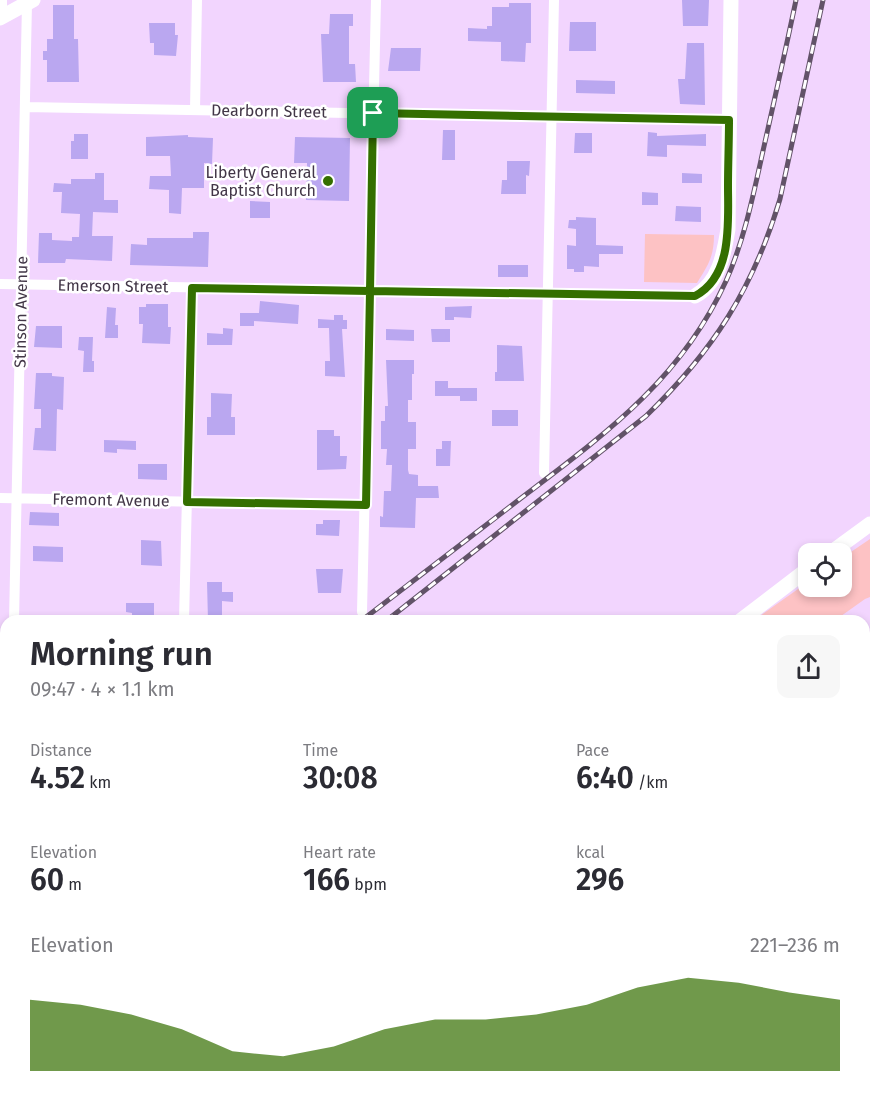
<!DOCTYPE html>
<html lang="en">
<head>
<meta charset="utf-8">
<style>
  body { margin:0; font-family:"Fira Sans",sans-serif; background:#f7f7f7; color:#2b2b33; height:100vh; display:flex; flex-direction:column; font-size:22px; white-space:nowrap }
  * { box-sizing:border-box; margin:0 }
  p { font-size:20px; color:#7c7c81 }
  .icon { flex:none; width:33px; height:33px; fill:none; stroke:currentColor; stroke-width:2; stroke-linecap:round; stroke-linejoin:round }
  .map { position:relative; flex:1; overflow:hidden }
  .drawer { position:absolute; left:0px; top:615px; width:870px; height:486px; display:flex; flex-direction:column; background:#fff; border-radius:18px 18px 0 0; box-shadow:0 3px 9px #0003 }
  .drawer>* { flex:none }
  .fabs { position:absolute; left:798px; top:543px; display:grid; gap:12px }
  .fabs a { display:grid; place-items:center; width:54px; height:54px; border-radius:12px; background:#fff; box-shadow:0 3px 9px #0003; font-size:30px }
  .pin { position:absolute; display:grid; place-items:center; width:51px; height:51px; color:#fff; margin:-26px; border-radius:12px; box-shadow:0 3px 9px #0006 }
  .round { display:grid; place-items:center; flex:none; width:63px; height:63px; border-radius:12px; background:#f7f7f7 }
  .head { display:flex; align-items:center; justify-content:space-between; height:102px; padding:0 30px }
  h1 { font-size:33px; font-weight:600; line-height:45px }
  .stats { display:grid; grid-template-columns:repeat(3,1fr); gap:9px; height:102px; padding:6px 30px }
  .stats div { display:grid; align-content:center }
  .stats b { font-size:30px; font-weight:600 }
  .stats small { font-size:16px; font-weight:400 }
  .stats p { font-size:16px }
  .chart { height:168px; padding:12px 30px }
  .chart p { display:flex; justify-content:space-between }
  .chart svg { width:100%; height:108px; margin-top:6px; fill:#346f00; opacity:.7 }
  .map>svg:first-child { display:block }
</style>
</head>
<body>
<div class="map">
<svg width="870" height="1101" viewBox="0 0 870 1101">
  <rect width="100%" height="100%" fill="#f2d5fe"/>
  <path fill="#fdc2c4" d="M645,234L714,235C714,257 708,265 697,283L644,282Z
    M870,539V597L865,599L834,621H753L808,582V586H842V558Z"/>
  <path fill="#baa7f0" d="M682,0H709L708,26H683Z
    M509,3H531V43H526L525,62L501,61V42L468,41V28L487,29V26H492V7H509Z
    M53,5H74V39H78L79,82H47V60H43V51H47V39H53Z
    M330,14H353V26H349V64H355L356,82H323L321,34H329Z
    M570,22H596V51H569Z
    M149,23H175V35H178L176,56L154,55V43H150Z
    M687,43H704L705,105L680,104L678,79H685Z
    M391,48H421L420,71H388Z
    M576,80L615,81V94L576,93Z
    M443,130H455V160H442Z
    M648,132L657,133V136L706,134V146L667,145V157L647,156Z
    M575,133H592V153H574Z
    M74,134H88V159H71V141H74Z
    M188,135V137L213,138L212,164L204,163V188H182L181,214L169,213V190L149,189L150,176H171L170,156H146V137Z
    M295,137L350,138L349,201L306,200L307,163H294Z
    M507,161H530L529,176L526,175V194H501L502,180H507Z
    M95,173H104V200H118V213L93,212L92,236H113L112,261L66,259L65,263H38L39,233H52V240L72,241V237H79L80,214L61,213L62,192H53L54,183L71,184V179H95Z
    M682,173L702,174V183H682Z
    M642,192L658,193V205H642Z
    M250,201L270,202V218H250Z
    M676,206L701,207V222L675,221Z
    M576,217L596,218V245L623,246V254H599V267L584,266V272H574V269H567V245L576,246V229L568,228L569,220H576Z
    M193,232H209L208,267L130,265L131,244L147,245V238H193Z
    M498,265H528V277H498Z
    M260,301L299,305L298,324L254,321V326H240V313H259Z
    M146,304H168V327H171L170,344L142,343L143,324H139V307H146Z
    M472,306L471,318L454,317V320H445V307Z
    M107,307L116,308L115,325H118V338H105Z
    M334,315H343V320H347V329H342L345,377L325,376V361H330L329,328H318V319L334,320Z
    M36,326H62V348L34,347Z
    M223,328L233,329L232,345H207V333L223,334Z
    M386,329L414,330V341L386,340Z
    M431,329H450V342H432Z
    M79,337H93L92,361H94V372H83L84,351L78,350Z
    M497,345L522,346L524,381H495V372H497Z
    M386,360H414V374H412V400H408V422H416V449H408V470L409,474L418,475V486H438L439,498H416L415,528L380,527V516L383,517L384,491H391L392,465H386L387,449H381V421H385V406H388Z
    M36,373H52V376L64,377L63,410L57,409L56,451L33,450L35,428H41V409H34Z
    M435,381H448V388H477V401H460V396H435Z
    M211,393L232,394L231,417H235V435H207V417H211Z
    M492,410H518V426H492Z
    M317,430H334V436H340V456H347L346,469L317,470Z
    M104,440L136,441V450L117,449V453L104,452Z
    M442,441H451L450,466H436V449H442Z
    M138,464H167V480L138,479Z
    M30,512L59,513V526L29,525Z
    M323,520H340L339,536L316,535V524H323Z
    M141,540L161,541L162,566L141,565Z
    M33,546L63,547V562L33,561Z
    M316,569H343L341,593H318Z
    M207,582H222V592H233V602L222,601V621H208Z
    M126,603H154V621H132V613L126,612Z"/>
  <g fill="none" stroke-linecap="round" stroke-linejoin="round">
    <path stroke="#fff" stroke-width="10" d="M2,17V0
      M25,107L729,120
      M195,110L197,0
      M0,284L695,296
      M544,473L554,0
      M0,498L366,505
      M362,612L376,0
      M14,621L27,3
      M184,621L192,288
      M0,781L6,778"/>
    <path stroke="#fff" stroke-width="15" d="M0,18L33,0
      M695,296C719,283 724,254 728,229L731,0
      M829,554L870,524
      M740,621L808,569
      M124,1101L131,1095"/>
    <defs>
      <path id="rail" d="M361,621C413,581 464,542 516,502C601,437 680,382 726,281C743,243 752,201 761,160C773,106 785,53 796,0
        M386,621L646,416C713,351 753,289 780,199L823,0
        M0,907L6,903
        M0,925L6,919"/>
    </defs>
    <use href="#rail" stroke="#625368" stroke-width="5"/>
    <use href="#rail" stroke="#fff" stroke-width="3" stroke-dasharray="9" stroke-linecap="butt"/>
  </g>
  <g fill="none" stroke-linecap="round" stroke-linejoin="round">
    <defs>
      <path id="route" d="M373,113L370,291L192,288L187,502L366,505L370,291L695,296C733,276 728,222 728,186C728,164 729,142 729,120L373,113"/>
    </defs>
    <use href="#route" stroke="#fff" stroke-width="12"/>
    <use href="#route" stroke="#346f00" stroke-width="8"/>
  </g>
  <circle fill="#346f00" stroke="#fff" stroke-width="2" cx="328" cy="181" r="6"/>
  <g text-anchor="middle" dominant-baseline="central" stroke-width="5" stroke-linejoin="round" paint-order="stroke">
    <g font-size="16" fill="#423647" stroke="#fff">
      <text transform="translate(269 111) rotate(1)">Dearborn Street</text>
      <text transform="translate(113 286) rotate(1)">Emerson Street</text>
      <text transform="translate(21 312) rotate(-89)">Stinson Avenue</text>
      <text transform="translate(111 500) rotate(1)">Fremont Avenue</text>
    </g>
    <g font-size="16" fill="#423647" stroke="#fff" text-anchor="end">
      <text x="316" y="172">Liberty General<tspan x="316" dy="18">Baptist Church</tspan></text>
    </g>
  </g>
</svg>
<div class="fabs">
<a><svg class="icon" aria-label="locate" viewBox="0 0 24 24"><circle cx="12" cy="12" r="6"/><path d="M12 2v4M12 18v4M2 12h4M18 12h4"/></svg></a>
</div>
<div class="pin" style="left:373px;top:113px;background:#1e9e55"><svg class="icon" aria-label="arrive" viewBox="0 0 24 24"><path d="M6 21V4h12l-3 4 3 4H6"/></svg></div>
<section class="drawer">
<div class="head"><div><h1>Morning run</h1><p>09:47 · 4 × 1.1 km</p></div><a class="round"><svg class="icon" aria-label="share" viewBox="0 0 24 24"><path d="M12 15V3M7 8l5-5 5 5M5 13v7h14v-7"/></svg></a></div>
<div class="stats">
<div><p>Distance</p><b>4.52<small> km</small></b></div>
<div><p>Time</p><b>30:08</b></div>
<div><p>Pace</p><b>6:40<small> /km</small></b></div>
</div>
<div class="stats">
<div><p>Elevation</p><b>60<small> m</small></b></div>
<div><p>Heart rate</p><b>166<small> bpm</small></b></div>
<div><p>kcal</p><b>296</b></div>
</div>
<div class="chart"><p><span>Elevation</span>221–236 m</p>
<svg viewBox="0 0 160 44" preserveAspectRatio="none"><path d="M0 44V15L10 17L20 21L30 27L40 36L50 38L60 34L70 27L80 23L90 23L100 21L110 17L120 10L130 6L140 8L150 12L160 15V44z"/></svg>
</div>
</section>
</div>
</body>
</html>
